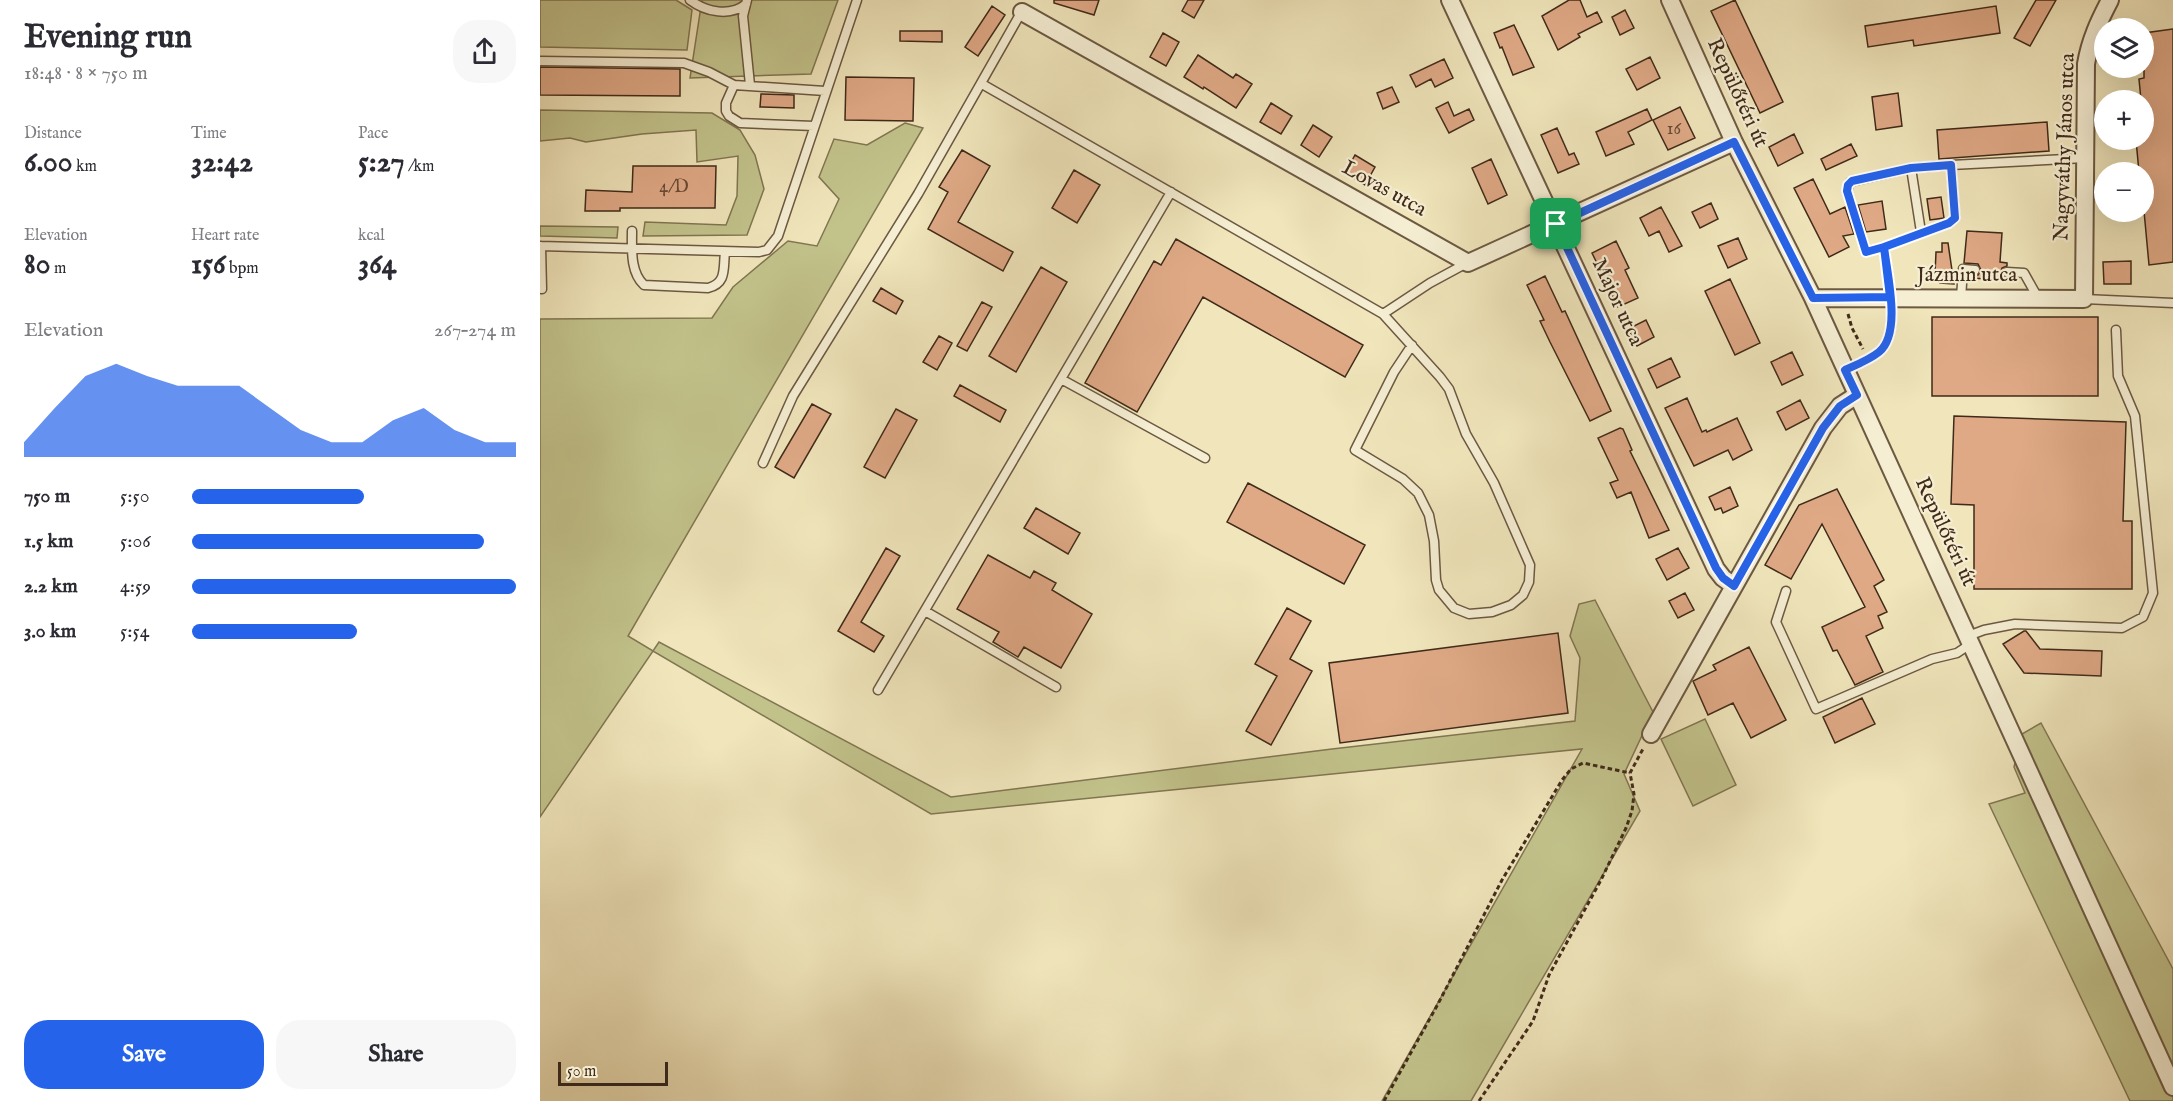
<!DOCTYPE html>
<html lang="en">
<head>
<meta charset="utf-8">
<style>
  body { margin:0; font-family:"IM FELL English",serif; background:#f7f7f7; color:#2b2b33; height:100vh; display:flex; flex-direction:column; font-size:22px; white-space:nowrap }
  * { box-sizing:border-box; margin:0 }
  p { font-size:20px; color:#7c7c81 }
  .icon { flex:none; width:33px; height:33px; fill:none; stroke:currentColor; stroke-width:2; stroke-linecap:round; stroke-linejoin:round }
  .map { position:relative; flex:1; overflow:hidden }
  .panel { display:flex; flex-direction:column; background:#fff; width:540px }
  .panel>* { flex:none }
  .tools { position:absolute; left:1554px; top:18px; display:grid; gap:12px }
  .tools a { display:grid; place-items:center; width:60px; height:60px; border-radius:50%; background:#fff; box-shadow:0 6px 24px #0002; font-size:30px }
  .scale { position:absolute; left:18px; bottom:15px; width:110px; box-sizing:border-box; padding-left:6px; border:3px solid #402a19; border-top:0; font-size:16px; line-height:21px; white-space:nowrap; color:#402a19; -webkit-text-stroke:4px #f5eed3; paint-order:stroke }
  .pin { position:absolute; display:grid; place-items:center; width:51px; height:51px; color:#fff; margin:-26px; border-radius:12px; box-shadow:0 3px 9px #0006 }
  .round { display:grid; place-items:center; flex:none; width:63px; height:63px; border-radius:24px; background:#f7f7f7 }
  .head { display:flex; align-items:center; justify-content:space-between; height:102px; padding:0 24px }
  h1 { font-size:33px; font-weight:700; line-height:45px }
  .figures { display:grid; grid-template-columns:repeat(3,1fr); gap:9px; height:102px; padding:6px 24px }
  .figures div { display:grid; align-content:center }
  .figures b { font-size:30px; font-weight:700 }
  .figures small { font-size:16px; font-weight:400 }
  .figures p { font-size:16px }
  .chart { height:168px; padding:12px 24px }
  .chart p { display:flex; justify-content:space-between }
  .chart svg { width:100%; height:108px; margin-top:6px; fill:#2563eb; opacity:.7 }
  .action { display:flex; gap:12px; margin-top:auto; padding:12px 24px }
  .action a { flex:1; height:69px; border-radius:24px; background:#2563eb; color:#fff; font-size:24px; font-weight:700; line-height:69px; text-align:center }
  .action a+a { background:#f7f7f7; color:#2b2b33 }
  ul { padding:0 24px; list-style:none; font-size:20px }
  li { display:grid; grid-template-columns:96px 72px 1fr; align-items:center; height:45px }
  li i { height:15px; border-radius:8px; background:#2563eb }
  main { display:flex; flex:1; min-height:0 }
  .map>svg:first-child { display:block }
</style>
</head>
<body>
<main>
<section class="panel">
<div class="head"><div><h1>Evening run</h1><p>18:48 · 8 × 750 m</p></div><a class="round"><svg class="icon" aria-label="share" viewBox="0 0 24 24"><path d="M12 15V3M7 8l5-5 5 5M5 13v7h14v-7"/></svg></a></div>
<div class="figures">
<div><p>Distance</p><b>6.00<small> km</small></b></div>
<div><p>Time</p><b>32:42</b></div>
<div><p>Pace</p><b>5:27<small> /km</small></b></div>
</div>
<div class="figures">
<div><p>Elevation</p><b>80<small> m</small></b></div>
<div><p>Heart rate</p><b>156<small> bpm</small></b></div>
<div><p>kcal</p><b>364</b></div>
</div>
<div class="chart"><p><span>Elevation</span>267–274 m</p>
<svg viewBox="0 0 160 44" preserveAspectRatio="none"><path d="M0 44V38L10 24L20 11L30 6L40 11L50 15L60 15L70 15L80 24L90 33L100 38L110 38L120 29L130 24L140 33L150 38L160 38V44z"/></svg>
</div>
<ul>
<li><b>750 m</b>5:50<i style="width:53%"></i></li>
<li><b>1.5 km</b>5:06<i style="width:90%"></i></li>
<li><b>2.2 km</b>4:59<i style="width:100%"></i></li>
<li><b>3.0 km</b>5:54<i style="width:51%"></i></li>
</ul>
<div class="action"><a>Save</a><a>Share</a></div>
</section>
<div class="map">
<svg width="1633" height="1101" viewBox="0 0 1633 1101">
  <rect width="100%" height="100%" fill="#f0e5bb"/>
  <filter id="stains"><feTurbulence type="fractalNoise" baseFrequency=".00333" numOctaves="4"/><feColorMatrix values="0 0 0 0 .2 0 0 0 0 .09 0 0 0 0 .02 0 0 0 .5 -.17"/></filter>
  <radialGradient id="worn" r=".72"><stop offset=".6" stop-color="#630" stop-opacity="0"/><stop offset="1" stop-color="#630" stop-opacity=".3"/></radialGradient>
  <path fill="#c2c28b" stroke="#817652" stroke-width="1.5" d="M0,0H136L152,10L147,50L0,47Z
    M162,0H298L271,74L150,78Z
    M0,110L172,113L200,130L215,155L224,189L207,235L103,236L105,222L186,225L197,196L198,156L157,162L156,130L102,134L46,142L30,138L0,141Z
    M365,123L383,128L88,636L113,651L119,642L411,797L792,749L1035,721L1040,658L1030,636L1039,604L1055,600L1113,712L1084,774L1100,811L931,1101H842L1042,749L391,814L113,651L0,817V319L172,318L193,287L248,241L277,246L299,199L279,177L294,139L327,145Z
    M0,226L78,227L77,238L0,236Z
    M1165,719L1196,785L1153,806L1121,739Z
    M1501,723L1633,969V1101H1590L1449,804L1485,793L1474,767L1482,734Z"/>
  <path fill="#dfa986" stroke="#402a19" stroke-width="1.5" d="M514,0H559L554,15L514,3Z
    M648,0H664L654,18L642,11Z
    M1029,0H1040L1047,17L1057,12L1062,22L1038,34L1040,37L1018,50L1002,16Z
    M1195,0L1243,102L1220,113L1171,11Z
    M1496,0H1516L1490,46L1474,38Z
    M452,6L465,15L438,56L425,47Z
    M1456,6L1460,33L1374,46L1373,40L1328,47L1325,26Z
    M1085,10L1094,28L1080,35L1072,17Z
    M974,25L994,67L973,75L962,47L960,48L954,33Z
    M1633,29V262L1609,265L1604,211V172H1599L1596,140H1604V100H1601L1599,79L1604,78V33Z
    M360,31H402V42L360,41Z
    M623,33L639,42L626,66L610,57Z
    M658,55L693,78L696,74L712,84L696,108L664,87L663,89L644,77Z
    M1110,57L1120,78L1097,90L1086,69Z
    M904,59L913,78L895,87L891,79L876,87L870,75Z
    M0,67L140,69V96L0,95Z
    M306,77L374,78L373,121L305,120Z
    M852,87L859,102L843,109L837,93Z
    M1358,93L1362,126L1336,130L1332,97Z
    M221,94L254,95V108L220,107Z
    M908,102L914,116L929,109L934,120L909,133L896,108Z
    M731,103L752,116L741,134L720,122Z
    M1140,107L1155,138L1128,150L1113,120Z
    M1107,109L1112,120L1088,132L1094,144L1066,156L1056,132Z
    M1507,122L1509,151L1399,159L1397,130Z
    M773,125L792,137L779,157L761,145Z
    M1017,128L1029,155L1034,153L1039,164L1018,173L1001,135Z
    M1254,134L1263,153L1238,166L1229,147Z
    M1311,144L1317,156L1286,170L1281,159Z
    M422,150L450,166L418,222L473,252L463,271L388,229L408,192L399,187Z
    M815,155L835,167L825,185L805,173Z
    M951,159L967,195L948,204L932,168Z
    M93,166H176L175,208H80V211H45L46,190L92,192Z
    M534,170L560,185L537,223L512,208Z
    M1273,179L1290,214L1305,207L1314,234L1303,236L1309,247L1289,257L1254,188Z
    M1401,197L1404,218L1390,220L1387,199Z
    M1342,201L1346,229L1326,232L1318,205Z
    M1171,203L1178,219L1160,228L1152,212Z
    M1121,207L1142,246L1129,252L1119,231L1109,236L1100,218Z
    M1427,231L1462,233L1460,262L1467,263V266L1462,268L1461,272L1466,280L1429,278V276L1438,275L1441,270L1438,264L1424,263Z
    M1198,238L1207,259L1188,268L1178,246Z
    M636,239L823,345L805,377L663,297L597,412L545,383L614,261L621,265Z
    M1076,241L1089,268L1085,270L1098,298L1078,307L1052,253Z
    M1402,243H1408L1414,284L1400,283L1401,274H1395L1396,252H1402Z
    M1591,261V284H1564L1563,262Z
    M501,267L527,282L476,372L449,356Z
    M1005,276L1022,312L1025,311L1071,411L1050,421L1010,342L1000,321L1004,320L987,285Z
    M1190,279L1220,343L1195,355L1165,291Z
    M341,288L363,301L356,314L333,301Z
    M442,302L452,307L427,351L417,346Z
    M1392,317H1558V396H1392Z
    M1106,320L1114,337L1097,346L1088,329Z
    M399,336L412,343L397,370L383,362Z
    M1252,352L1263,375L1242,385L1231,362Z
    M1131,358L1140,377L1117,388L1108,369Z
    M420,385L466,410L460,422L414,396Z
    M1147,398L1162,432L1166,430L1167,432L1197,418L1212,450L1193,460L1188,450L1154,466L1125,408Z
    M1260,400L1269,418L1246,430L1237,412Z
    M272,404L291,414L254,478L235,467Z
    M356,409L377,420L345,478L324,467Z
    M1414,416L1586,422L1583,521H1592V589H1434V505L1411,504Z
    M1080,428L1083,429L1092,450L1090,451L1129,530L1109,538L1091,492L1077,498L1070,483L1078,480L1058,438Z
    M708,483L825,545L804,584L687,522Z
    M1190,487L1198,506L1183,513L1181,508L1175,510L1169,497Z
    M1297,489L1344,580L1334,586L1347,612L1338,616L1343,628L1326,636L1343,672L1315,685L1297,650L1293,651L1282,627L1325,607L1282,524L1251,579L1225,565L1259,505Z
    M496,508L540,533L528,554L484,528Z
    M346,548L360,556L321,622L344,636L334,652L298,631Z
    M1138,548L1149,568L1127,580L1116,559Z
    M448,555L490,578L494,571L516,583L512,590L552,614L521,668L484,647L478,657L453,642L459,632L417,609Z
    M1145,593L1154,610L1138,618L1129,601Z
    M747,608L771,621L750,659L772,671L731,745L706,731L737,676L715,664Z
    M1484,631H1486L1500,649L1562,651L1561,676L1484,673L1463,644Z
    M1018,633L1028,713L800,743L789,663Z
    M1209,647L1246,720L1211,738L1193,703L1168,715L1153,681L1176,670L1173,665Z
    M1322,698L1335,724L1295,743L1283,717Z"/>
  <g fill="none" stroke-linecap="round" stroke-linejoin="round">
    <defs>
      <path id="service" d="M150,0C166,12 190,17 206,4
        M207,0L203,16L210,85
        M0,61L144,63L169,72L194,85L285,91
        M442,84L843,314L890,283L927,263
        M194,85L186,103V111L189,116L200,123L274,126
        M1411,165L1545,158
        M1371,168L1381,232
        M92,231C92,249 90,272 104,285L168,288C187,283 183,269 185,252
        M0,246L219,252L227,250L238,236L317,0
        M1,246L2,289
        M1467,272L1484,273L1498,298
        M1421,298L1423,269L1435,270
        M1544,299L1633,303
        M843,314L900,377L909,389L926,434L954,483L990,565L989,582L983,595L971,605L952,612L929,614L914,608L899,590L896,580L894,541L889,515L878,493L863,479L815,450L854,372L872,345
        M1305,371C1316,365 1329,360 1339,352C1362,333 1347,274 1344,247L1409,223L1415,218L1411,165L1371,168L1310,182L1307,191L1326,252L1344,247
        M521,379L665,458
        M223,463L253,396L378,194L478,18
        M1246,591L1236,622L1276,709L1392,659L1417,653L1432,643
        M385,611L516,687
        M1428,636L1444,630L1475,624L1582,628L1603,617L1613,593L1595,416L1578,376L1576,330
        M338,690L631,192"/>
      <path id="minor" d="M910,0L1176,569L1183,578L1194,586
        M1130,0L1194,142L1273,298L1633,1087
        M482,12L928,263L1194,142
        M1273,298L1544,299L1546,64C1550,40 1559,21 1570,0
        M1111,734L1283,428L1300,406L1317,395"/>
    </defs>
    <use href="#service" stroke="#6c5942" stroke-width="11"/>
    <use href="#minor" stroke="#6c5942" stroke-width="20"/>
    <path stroke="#402a19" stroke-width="3" stroke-dasharray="4.5 3" stroke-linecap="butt" d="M1308,314L1312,328L1323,349
      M844,1101L898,1004L962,880L1022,780L1031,769L1043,763L1090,773
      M939,1101L993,1021L1009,975L1061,880L1086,828L1092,811L1094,794L1090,773L1104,747"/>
    <use href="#service" stroke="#f5eed3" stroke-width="8"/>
    <use href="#minor" stroke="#f5eed3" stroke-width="16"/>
  </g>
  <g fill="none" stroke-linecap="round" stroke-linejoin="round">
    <defs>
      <path id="route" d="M1016,224L1176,568L1183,578L1194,586L1283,428L1300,406L1317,395L1305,370C1316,365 1329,360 1339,352C1362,333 1347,274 1344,247L1409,223L1415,218L1411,165L1371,168L1312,181L1308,185L1307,191L1326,252L1344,247L1350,297L1273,298L1194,142L1016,224"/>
    </defs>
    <use href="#route" stroke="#fff" stroke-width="12"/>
    <use href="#route" stroke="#2563eb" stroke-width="8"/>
  </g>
  <g text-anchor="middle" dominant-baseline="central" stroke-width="4.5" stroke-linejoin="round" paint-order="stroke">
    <g font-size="18" fill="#684a34">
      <text x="1134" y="129">16</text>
      <text x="134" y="187">4/D</text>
    </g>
    <g font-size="21" fill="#402a19" stroke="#f5eed3">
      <text transform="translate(1197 93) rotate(65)">Repülőtéri út</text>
      <text transform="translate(1525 147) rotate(-88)">Nagyváthy János utca</text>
      <text transform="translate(844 189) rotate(29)">Lovas utca</text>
      <text x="1427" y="275">Jázmin utca</text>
      <text transform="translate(1077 302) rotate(65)">Major utca</text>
      <text transform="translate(1405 532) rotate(65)">Repülőtéri út</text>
    </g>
  </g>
  <rect width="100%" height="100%" filter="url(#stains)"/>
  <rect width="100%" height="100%" fill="url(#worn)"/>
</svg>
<div class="tools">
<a><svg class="icon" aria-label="layers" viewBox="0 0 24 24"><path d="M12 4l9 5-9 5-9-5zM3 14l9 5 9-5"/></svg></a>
<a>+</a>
<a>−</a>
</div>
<div class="scale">50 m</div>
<div class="pin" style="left:1016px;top:224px;background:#1e9e55"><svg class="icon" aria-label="arrive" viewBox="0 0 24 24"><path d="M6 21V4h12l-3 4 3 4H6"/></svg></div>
</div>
</main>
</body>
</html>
